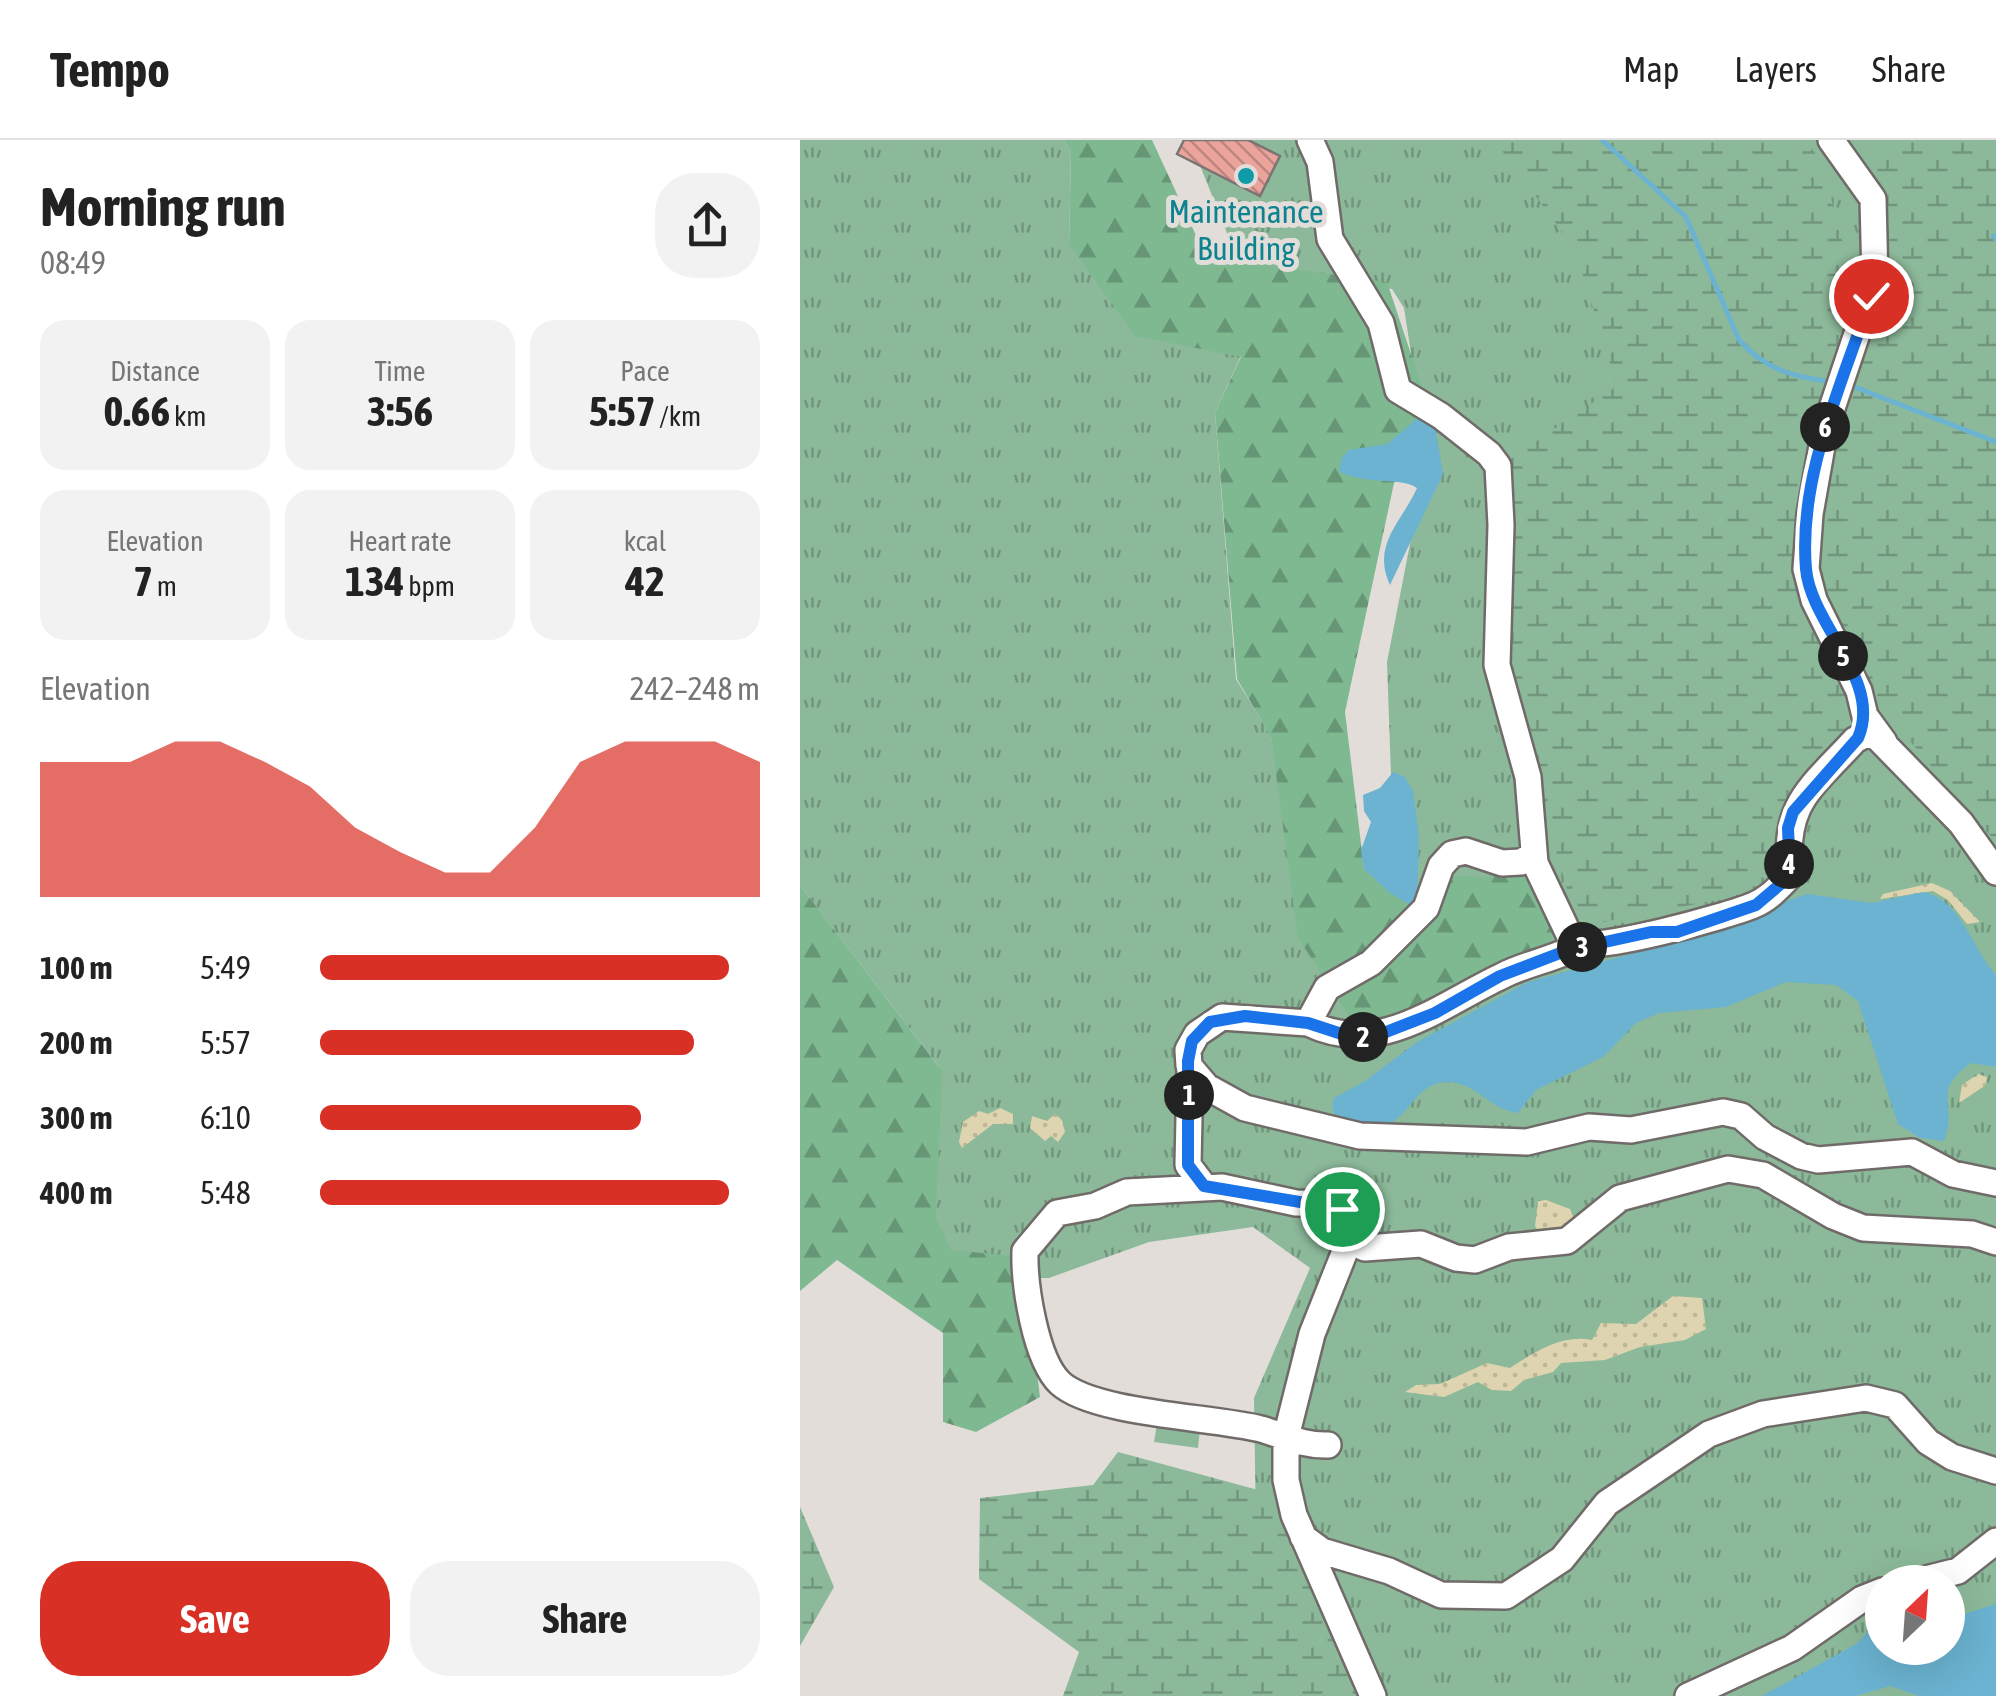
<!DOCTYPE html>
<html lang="en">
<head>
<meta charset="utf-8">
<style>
  body { margin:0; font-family:"Asap Condensed",sans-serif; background:#f2f2f2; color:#222; height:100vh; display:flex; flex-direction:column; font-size:38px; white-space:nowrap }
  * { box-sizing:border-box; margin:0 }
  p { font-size:32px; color:#767676 }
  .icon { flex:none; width:55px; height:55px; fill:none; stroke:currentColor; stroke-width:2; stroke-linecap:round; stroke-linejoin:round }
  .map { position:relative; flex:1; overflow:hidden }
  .side { display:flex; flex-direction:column; background:#fff; width:800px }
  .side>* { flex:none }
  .needle { width:65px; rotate:25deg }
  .controls { position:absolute; left:1065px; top:1425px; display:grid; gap:20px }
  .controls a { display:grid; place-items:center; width:100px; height:100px; border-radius:50%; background:#fff; box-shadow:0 10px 40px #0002; font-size:50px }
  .pin { position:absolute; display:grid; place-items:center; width:85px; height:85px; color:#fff; margin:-42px; border:5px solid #fff; border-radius:50%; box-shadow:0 2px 10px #0007 }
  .km { position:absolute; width:50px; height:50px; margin:-25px; border-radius:50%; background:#222; color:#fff; font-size:28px; line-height:50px; text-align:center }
  .round { display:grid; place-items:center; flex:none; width:105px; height:105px; border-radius:40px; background:#f2f2f2 }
  .headline { display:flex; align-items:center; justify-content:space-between; height:170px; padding:0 40px }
  h1 { font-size:55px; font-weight:700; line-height:75px }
  .stats { display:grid; grid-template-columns:repeat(3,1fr); gap:15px; height:170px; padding:10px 40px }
  .stats div { display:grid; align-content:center; border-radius:25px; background:#f2f2f2; text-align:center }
  .stats b { font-size:42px; font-weight:700 }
  .stats small { font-size:28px; font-weight:400 }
  .stats p { font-size:28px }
  .chart { height:280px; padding:20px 40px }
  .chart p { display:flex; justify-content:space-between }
  .chart svg { width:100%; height:180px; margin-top:10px; fill:#d93025; opacity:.7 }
  .button { display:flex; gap:20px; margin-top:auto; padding:20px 40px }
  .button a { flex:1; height:115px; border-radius:40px; background:#d93025; color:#fff; font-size:40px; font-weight:700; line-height:115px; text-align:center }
  .button a+a { background:#f2f2f2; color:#222 }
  ul { padding:0 40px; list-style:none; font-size:32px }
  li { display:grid; grid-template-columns:160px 120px 1fr; align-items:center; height:75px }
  li i { height:25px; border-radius:12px; background:#d93025 }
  header { display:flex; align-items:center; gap:60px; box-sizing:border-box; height:140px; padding:0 50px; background:#fff; border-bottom:2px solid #e0e0e0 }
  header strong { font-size:48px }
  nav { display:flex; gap:55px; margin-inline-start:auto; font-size:35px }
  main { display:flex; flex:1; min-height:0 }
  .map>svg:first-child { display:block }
</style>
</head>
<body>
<header>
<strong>Tempo</strong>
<nav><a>Map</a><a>Layers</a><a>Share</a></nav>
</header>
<main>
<section class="side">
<div class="headline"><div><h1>Morning run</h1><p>08:49</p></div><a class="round"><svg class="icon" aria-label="share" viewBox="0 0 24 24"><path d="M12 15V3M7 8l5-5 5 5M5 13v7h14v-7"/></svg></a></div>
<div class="stats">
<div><p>Distance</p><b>0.66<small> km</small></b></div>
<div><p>Time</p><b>3:56</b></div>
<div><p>Pace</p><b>5:57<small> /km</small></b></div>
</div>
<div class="stats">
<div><p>Elevation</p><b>7<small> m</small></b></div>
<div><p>Heart rate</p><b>134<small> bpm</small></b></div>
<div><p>kcal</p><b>42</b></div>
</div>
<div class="chart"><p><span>Elevation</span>242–248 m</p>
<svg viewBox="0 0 160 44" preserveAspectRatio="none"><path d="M0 44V11L10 11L20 11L30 6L40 6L50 11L60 17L70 27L80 33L90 38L100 38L110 27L120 11L130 6L140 6L150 6L160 11V44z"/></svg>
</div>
<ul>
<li><b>100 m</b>5:49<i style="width:93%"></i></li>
<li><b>200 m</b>5:57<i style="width:85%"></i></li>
<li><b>300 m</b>6:10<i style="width:73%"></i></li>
<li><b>400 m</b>5:48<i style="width:93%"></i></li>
</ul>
<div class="button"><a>Save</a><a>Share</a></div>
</section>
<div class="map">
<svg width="1196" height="1556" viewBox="0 0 1196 1556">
  <defs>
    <pattern id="grass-tufts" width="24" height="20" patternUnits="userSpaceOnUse" patternTransform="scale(2.5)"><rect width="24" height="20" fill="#8cb99a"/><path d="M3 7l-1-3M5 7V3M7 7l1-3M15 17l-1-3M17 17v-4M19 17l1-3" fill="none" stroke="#72967d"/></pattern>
    <pattern id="forest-firs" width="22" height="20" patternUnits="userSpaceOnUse" patternTransform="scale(2.5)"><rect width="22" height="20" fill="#7eb992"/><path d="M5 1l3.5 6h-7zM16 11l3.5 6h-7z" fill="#679677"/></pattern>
    <pattern id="wetland-marsh" width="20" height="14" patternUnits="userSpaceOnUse" patternTransform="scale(2.5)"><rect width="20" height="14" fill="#8cb99a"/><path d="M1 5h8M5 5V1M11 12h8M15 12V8" fill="none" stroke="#72967d"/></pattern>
    <pattern id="sand-dots" width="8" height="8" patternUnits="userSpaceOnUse" patternTransform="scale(2.5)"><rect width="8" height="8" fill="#ded5b0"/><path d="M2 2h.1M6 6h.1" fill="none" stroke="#beb797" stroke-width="1.8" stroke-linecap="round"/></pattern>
    <pattern id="building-back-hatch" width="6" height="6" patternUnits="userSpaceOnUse" patternTransform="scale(2.5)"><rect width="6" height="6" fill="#eaa49c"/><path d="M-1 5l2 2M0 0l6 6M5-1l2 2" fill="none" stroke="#bd857f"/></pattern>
  </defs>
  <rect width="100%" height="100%" fill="#e3ddda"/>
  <path fill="url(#grass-tufts)" fill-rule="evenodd" d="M0,0H264L271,11L269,104L441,216L415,272L436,539L471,596L495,766L594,721L587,522L627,317L604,168L592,149L442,131L390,0H1196V1556H535L456,1391L454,1258L510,1128L453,1087L349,1102L249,1138H134L139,927L0,745ZM1082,1442H1148V1508H1082Z
    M357,1284L400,1289L398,1308L354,1302Z"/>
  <path fill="url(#forest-firs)" d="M264,0H352L406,117L587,142L635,286L594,343L545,572L564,728L617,769L653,736L733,738L757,786L743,816L557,888L498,798L471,597L437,539L415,272L441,217L335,196L269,104L271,11Z
    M0,745L142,931L136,1078L151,1110L223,1117L240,1257L176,1292L143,1282V1193L37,1120L0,1151Z"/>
  <path fill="url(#wetland-marsh)" d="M694,0H1004L1021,20L1059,165L1082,164L1072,0H1196V702L1081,567L994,662L963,751L778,787L703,527L706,322L817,246L775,109Z
    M318,1312L484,1357L574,1556H263L279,1512L179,1439L180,1358L293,1345Z
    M0,1367L34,1447L0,1506Z"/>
  <path fill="url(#sand-dots)" d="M1132,743L1150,751L1180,782L1167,784L1148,760L1133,751L1080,759L1083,754Z
    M1178,934L1187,937L1186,945L1159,963L1162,945Z
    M200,968L213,974V984H193L162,1008L159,1002L163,982L179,971L188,974Z
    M255,974L262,980L265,992L258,1002L251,996L245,1001L230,988L232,976L247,981Z
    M746,1060L770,1069L774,1079L759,1091L739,1092L735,1086L738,1061Z
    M873,1156L902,1158L906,1189L885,1200L840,1207L805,1220L761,1223L753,1232L724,1240L711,1251L692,1250L678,1242L644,1257L605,1252L616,1245L640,1244L687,1223L710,1228C736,1211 762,1194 792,1200L801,1183L836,1184Z"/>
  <path fill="#6bb3d1" d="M619,277L635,286L643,334L590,445C571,404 602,382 617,348C604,337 561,345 539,331L542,317L549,310L587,304Z
    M593,632L605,637L613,651L619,696L617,769L590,753L564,729L561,710L571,682L564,671L563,655L580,648Z
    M1123,752C1162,760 1172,809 1196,835V927L1171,923C1129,953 1159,965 1144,1001L1120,998L1098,984L1058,861L1036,845L986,842L926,867L859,873L836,883L803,917L736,950L718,973C688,969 678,943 648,942C614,941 608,985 577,988C565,989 549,983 537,981L532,967L534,958L565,941L617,902L728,842L856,807L1007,754L1072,763Z
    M1196,1464V1556H1119L1090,1546L1056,1556H962L1056,1504L1082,1478V1508H1148V1479Z"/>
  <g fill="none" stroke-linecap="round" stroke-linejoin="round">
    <path stroke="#6bb3d1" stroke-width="5" d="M802,0L886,77L939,200C967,231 994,237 1034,242
      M1194,96L1196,100
      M1052,246L1196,302"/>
  </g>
  <path fill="url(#building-back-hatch)" stroke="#7a7473" stroke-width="2.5" d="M384,0H448L480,16L460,56L377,14Z"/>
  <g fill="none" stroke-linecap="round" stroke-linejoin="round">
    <defs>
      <path id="minor" d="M510,0L520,22L530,99L581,183L598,250L641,276L689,314L698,326L701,385L697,525L728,637L735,723L773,803C794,813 928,776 954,765C969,759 979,747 990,736C983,663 1009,650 1055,600L1066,594L1076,596L1161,683L1196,732
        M1031,0L1073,59L1075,140L1025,289L1010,374L1006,429L1014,460L1059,551L1065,576L1084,602
        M733,715L721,722L702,723L666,711L652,714L641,726L626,768L571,823L527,848L508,883L422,877L397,894L388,910L389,926L407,947L445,968L560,996L727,1002L789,987L831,990L923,972L941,976L965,997L1001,1016L1018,1020L1112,1012L1153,1034L1196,1043
        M508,883C580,918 638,866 702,836C723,825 746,821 768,811L771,799
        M390,928L388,1025L404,1046
        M549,1101L565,1108L621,1104L656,1118L675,1120L709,1107L767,1101L820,1058L928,1029L963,1035L1033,1076L1063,1088L1172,1094L1196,1102
        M528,1305C503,1306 485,1296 461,1289C414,1277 294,1274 260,1243C235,1219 224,1144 225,1111L257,1073L295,1066L327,1052L422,1047L496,1063L534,1064L546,1073L549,1101L512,1194L486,1297V1340L494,1375L573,1556
        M503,1397L522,1411L589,1431L641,1455L706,1456L762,1419L807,1363L909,1294L963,1274L1066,1258L1095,1265L1128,1302L1152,1317L1196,1331
        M1114,1442L1158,1431L1196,1401
        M888,1556L992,1508L1062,1459L1082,1451"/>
    </defs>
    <use href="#minor" stroke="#706b68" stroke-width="30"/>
    <use href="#minor" stroke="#fff" stroke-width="25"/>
  </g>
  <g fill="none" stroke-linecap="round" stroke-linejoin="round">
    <defs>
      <path id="route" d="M542,1069L404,1046L388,1025V921L392,901L410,882L445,876L508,883L551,897L586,892L635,873L700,836L768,810L851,792H877L956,765L990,736L988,688L993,672L1058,598C1083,541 1011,485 1006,429C998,335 1043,243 1071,156"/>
    </defs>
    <use href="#route" stroke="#fff" stroke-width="20"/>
    <use href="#route" stroke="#1a73e8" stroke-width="12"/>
  </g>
  <circle fill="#0f9aa8" stroke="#e3ddda" stroke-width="4" cx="446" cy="36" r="10"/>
  <g text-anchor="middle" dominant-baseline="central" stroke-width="10" stroke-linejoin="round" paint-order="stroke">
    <g font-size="32" fill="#0d838f" stroke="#e3ddda">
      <text x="446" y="71">Maintenance<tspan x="446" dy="37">Building</tspan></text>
    </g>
  </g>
</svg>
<div class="controls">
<a><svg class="needle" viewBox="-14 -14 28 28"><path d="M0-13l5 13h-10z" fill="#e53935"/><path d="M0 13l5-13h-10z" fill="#767676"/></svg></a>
</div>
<div class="pin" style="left:542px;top:1069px;background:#1e9e55"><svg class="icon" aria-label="arrive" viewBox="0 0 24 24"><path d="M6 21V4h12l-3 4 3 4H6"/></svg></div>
<div class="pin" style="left:1071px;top:156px;background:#d93025"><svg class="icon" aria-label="check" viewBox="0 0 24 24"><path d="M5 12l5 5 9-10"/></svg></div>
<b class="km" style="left:389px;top:955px">1</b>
<b class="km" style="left:563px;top:897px">2</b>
<b class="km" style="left:782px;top:807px">3</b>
<b class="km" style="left:989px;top:724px">4</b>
<b class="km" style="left:1043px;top:516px">5</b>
<b class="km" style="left:1025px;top:287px">6</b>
</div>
</main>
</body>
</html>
